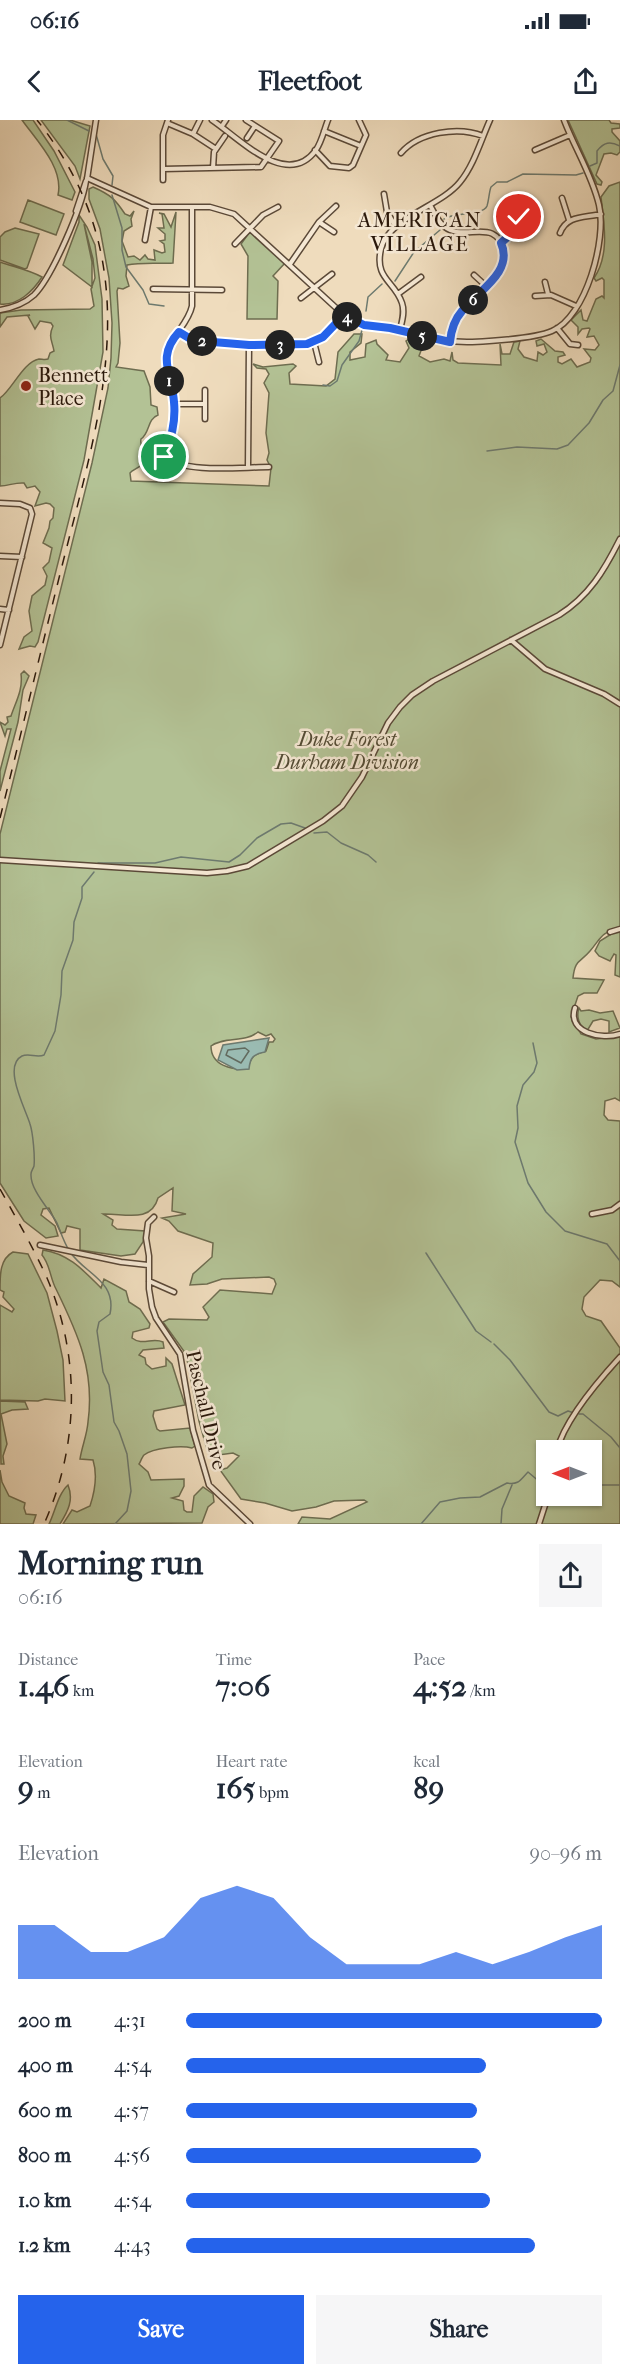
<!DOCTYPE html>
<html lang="en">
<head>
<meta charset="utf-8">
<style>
  body { margin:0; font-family:"IM FELL French Canon",serif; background:#f6f6f7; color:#1f2937; height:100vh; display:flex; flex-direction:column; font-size:22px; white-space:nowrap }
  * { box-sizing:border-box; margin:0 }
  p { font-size:20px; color:#747a83 }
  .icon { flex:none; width:33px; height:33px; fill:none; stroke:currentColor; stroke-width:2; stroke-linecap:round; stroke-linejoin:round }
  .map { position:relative; height:1404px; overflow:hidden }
  .panel { display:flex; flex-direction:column; background:#fff; flex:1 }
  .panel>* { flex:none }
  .needle { width:39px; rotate:270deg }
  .controls { position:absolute; left:536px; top:1320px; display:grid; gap:12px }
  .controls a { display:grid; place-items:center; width:66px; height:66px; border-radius:0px; background:#fff; box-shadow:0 2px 4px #0004; font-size:30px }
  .pin { position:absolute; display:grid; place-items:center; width:51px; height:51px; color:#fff; margin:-26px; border:3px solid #fff; border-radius:50%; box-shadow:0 2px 6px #0007 }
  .km { position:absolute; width:30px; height:30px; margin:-15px; border-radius:50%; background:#222; color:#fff; font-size:16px; line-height:30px; text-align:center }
  .round { display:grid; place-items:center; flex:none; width:63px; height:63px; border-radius:0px; background:#f6f6f7 }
  .overview { display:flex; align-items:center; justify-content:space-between; height:102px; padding:0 18px }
  h1 { font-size:33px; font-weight:700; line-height:45px }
  .figures { display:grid; grid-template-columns:repeat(3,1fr); gap:9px; height:102px; padding:6px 18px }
  .figures div { display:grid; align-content:center }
  .figures b { font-size:30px; font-weight:700 }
  .figures small { font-size:16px; font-weight:400 }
  .figures p { font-size:16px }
  .chart { height:168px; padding:12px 18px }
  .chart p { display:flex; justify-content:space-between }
  .chart svg { width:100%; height:108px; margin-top:6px; fill:#2563eb; opacity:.7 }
  .primary-button { display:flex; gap:12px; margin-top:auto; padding:12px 18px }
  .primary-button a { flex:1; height:69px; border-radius:0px; background:#2563eb; color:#fff; font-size:24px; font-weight:700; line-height:69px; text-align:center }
  .primary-button a+a { background:#f6f6f7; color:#1f2937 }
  ul { padding:0 18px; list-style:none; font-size:20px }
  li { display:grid; grid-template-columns:96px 72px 1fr; align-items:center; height:45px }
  li i { height:15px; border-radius:8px; background:#2563eb }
  .status { display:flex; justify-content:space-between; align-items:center; height:42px; padding:0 30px; background:#fff; direction:ltr }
  .status svg { height:16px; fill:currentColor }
  header { display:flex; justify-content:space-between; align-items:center; height:78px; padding:0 18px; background:#fff; font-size:27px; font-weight:700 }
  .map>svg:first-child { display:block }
</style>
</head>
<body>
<div class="status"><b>06:16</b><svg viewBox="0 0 49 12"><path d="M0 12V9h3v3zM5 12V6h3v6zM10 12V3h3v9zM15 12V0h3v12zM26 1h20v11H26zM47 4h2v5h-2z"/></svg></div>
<header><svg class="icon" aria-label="back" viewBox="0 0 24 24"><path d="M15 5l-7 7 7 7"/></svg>Fleetfoot<svg class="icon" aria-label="share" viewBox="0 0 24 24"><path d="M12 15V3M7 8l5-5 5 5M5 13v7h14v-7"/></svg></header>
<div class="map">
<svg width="620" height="1404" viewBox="0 0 620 1404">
  <rect width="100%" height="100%" fill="#efdcbd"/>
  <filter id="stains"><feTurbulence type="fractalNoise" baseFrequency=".00333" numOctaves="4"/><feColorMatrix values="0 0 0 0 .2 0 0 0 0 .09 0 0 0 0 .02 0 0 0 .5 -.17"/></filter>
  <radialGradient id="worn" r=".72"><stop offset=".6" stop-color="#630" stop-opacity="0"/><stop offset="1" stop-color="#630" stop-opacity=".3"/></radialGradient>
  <path fill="#b3c295" stroke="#6e6d50" stroke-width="1.5" fill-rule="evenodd" d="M22,0H33L54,31L75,72L72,80L58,75C64,48 37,21 22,0Z
    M41,0H70L90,6L80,59L75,46Z
    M568,0H609L611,3L620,4V8L612,9V12L620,21V32L617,35L611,33L604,34L596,55L602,62L601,65L597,64Z
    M620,62V808C600,813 602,817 590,831C580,843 575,839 573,858L604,860L597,873H584L578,876L571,897L581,914L596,919L620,916V981L615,978L605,981L604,995L608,1000L620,1001V1167L612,1161L600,1160L584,1177L582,1189L586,1196L601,1201L620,1228V1404H298L302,1397L330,1399L367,1382L364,1380L334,1381L316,1387L292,1391L265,1383L241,1379L220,1350L227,1348L239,1336L233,1333L211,1336L208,1333L199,1301L186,1234L163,1202L169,1199L207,1200L209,1197L203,1187L220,1170L272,1174L276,1164L274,1159L269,1157L222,1159L207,1164L190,1165L193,1154L212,1137L213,1123L178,1111L169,1101L162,1098L186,1094L172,1091L173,1068L158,1078C151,1104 123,1093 103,1094L113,1100L112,1105L117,1109L145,1111L143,1122L135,1134L121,1136L80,1130V1109L67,1106L65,1112L61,1113L49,1088L43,1089L41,1095L55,1106L58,1116L46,1118L24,1101L0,1063V714L92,343L108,268L111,238L112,203L109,158L100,109L89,79V69L93,67C111,75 115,79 125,94L130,96L134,91L131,99L132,106L124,111L122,121L128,137L134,136L140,140L145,135L148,139L155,140L154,130L162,133L165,132L164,124L160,121L165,120V114L158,108H164L162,94L159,93L164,94L171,107L176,92L173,143C159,144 142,142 127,145L126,156L129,166L123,169L118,168L117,171L120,223L118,243L116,247L144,251L150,267L151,285L157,287L158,295C147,299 150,313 141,319C139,331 149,330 157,336L132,351L130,353L131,361L269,366L271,348L267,340L269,333L266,313L269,273L264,263L269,254L266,249L257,248L253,244L263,247L293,244L296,246L289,253L290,264L326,266L335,259L338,232L354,214H362L361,223L350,232V240L365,237L366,224L376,220L377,224L388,235L386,240L400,242L409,228L406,221L409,219L415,221L417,218L425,220L419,236L430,242L444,239L450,241L452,232L453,240L458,243L501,245L500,224L502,234H510L514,222L520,221L518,229L524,237L537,241L538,232L543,235L547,232L544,224L537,226L536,221L541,219L555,231L563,232L565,235L558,237V242L562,244L571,239L577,247L590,242L591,238L584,229L595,230L599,225L594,216L587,217L590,209L589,208L582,209L578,214V207L571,200L581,190L583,200L587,201L596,179L602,176L604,178V160L602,158L596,161L594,158C610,135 604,103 601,77L609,66ZM258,912L266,916L271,914L275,919L273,922H269L266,931C254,934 250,937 248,949C232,950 211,946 211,926C225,916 245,923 258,912ZM546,1330H591V1376H546Z
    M28,80L64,94L56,115L20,102Z
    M79,95L87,107L95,125L102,179L103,232L84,340L38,522L35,527L30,526L19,529L24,517L32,511L29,491L32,476L45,465L47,456L43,448L49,442L52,428L43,423L49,408L50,401L53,398L54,388L50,384L46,383L35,386L40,372L35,366L27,368L24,363C15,362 9,366 0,366V278C12,270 23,242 39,239C42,239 45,240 48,239L50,233L54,231C52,220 48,217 53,206L51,203L40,201L35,209L28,196L30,195L7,197L0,207V193L21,190L90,189L94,186L91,169L95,158L93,139L84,104L92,142V167L63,145L79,102Z
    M15,108L39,114L27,148L25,149L0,140V117L5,112Z
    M249,113H252L285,143L273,156L278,161L277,199H247L248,136L241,124Z
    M0,142C14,147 29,150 42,157C33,171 18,186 0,184Z
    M24,551L29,556L23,570L18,602L0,671V651L11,609H7L5,616L0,602L5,605L8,602L7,597L11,596C16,581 23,570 21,554Z
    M616,811H620V857L615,855L616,835L614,834L610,841L599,836L595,831L600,821Z
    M579,888L581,891L589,890L600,893L613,891L620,908L609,912V901L601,899L593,901L587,911C579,906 576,897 579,888Z
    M43,1130C69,1134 83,1150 101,1168L104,1159L126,1171L129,1182L140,1189L150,1204L149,1208L133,1212L132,1218C142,1226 153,1217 163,1222L164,1228L143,1230L139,1235L145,1238L146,1244L152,1249L166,1246V1238L172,1244L185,1285L154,1291L153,1296L157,1309L160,1311L190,1308L195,1326L192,1328C181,1325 153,1328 144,1335C142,1337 140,1343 139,1344L148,1352L151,1360L184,1359V1366L179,1376L172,1378L183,1381L184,1390L187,1392H192L194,1376L203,1367L213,1374L214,1382L208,1387L202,1403L63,1404L72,1390L77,1392L90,1386C95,1371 98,1356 93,1340L80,1339C82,1326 87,1315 88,1302C95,1251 78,1214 56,1169C50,1158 50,1144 42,1135Z
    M13,1132L28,1134L47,1173L57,1211L63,1240L65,1281L45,1279L38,1281L0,1280V1185L12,1192L14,1189L3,1177L4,1172L0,1170C0,1154 0,1139 13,1132Z
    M0,1281L25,1282L28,1289L12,1290L1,1294L7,1324L3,1336L4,1344H1Z
    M0,1350L2,1362L9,1376L25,1383L24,1388L26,1394L36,1395L33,1404H0Z
    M68,1365C74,1380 68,1391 60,1404H49C55,1392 58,1374 68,1365Z"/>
  <path fill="#9abbb2" stroke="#6d7a6f" stroke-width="1.5" d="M269,918L265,932C253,934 250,938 249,949L237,950L218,940L223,925Z"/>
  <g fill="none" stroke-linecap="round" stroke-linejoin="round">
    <path stroke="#626a5e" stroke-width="1.5" d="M245,928L249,931L241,943L226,935L228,930Z"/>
    <path stroke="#6d7a6f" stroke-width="1.5" d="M67,0L89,11
      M96,14L103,39L113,56L112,65
      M590,46L597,43V31C604,22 610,21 620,26
      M112,75L122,108V130L126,147L143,170L149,184L164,186
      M444,99C452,92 483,96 487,86C489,80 489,72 491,67L497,62H507L523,54L576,55L583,53
      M395,161L414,132L440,110
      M366,191L368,177L382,164
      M323,265L330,266L337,261L342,245L359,221L362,210
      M487,331L517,327L557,329L568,325L589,303L603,280L613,271L620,245
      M314,713L327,712L341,723L368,735L376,742
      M98,743H155L181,737L229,742L240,735L257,718L281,704L291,703L305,708
      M94,752L82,767V778L74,802L73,820L62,851L61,875L55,911L44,935C37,938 29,933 22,936C2,946 26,990 30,1004C33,1013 35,1037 34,1046C33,1049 31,1051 31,1054C30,1070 50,1090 57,1103C61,1113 64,1123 70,1132C85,1154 117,1161 110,1194L99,1202L97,1211L103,1252L109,1265L114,1302L119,1311L127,1334L131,1371L127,1391L115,1404
      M533,923L537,943L534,952L523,965L517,986L518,1008L515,1022L528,1063L546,1092L565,1111L607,1124L620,1141
      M426,1133L476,1211L491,1222
      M494,1224L510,1240L549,1292L558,1296L568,1291L574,1293
      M579,1294H583L611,1317L620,1328
      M591,1365H620
      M421,1404L440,1382L460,1378L480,1377L507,1363C519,1365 520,1360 528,1352L541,1363H546
      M501,1404L502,1389L512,1365"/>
    <defs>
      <path id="minor" d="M212,0C239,18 287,70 316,30C322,21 324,10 328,0
        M167,3L193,14L216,29
        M222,6L226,0
        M324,11L361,26
        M193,14L200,0
        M247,18L255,6
        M315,30L330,46L349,48L353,45L366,15L359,0
        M535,30L570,15
        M401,33C419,12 458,6 483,16
        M213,48L214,32L225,16
        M163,49L261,47L279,21L246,0
        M87,58L151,87H210L234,94L346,197C361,207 378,205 394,209C421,214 444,223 471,222C491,221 534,219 552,211C586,197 607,119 599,85C592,55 575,29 564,0
        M87,59L96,0
        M163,60V15L168,0
        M384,74L387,92L396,107
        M562,78L569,100
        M430,85C435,94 440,106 450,110C469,119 498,98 504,133C506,141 503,148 497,154C478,174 454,192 450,222
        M319,102L334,112
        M560,113C567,95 584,98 601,94
        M145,120L151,87
        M501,123C512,115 524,101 516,86
        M235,124L263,95L278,87
        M290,144L319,102L336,86
        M474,155L486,166
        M545,162L548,174
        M153,169L222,170
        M398,174L421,157
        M535,176L551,175L576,186
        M301,178L332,154
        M0,190C12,188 24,184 34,175C52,157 82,87 86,61L76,91
        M557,208L570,224L578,225
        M400,210C402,201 405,192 402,183C395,161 374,159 381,129C389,97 440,87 460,62C474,45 481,20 490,0
        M179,212L189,218L201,221L249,225L307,224L323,217L344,195
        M314,222L319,242
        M174,284H205
        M205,299V270
        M164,337C188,354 239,347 269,347
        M155,347C173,327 177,297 172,272C170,259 165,249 167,235C170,216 188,205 192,186V87
        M248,347L249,225
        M0,383L20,384L30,388L32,394L0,525
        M0,436L22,437
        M0,489L9,490
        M511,520L545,549L604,574L620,584
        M0,740L207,753L227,751L248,746L323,701L342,686L362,657L388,603L400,587L412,575L433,561L559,495C589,476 604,451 620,419
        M610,812L620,809
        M575,888C567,913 602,920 620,914
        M592,1094L612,1090L620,1084
        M154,1097L148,1103L146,1118L149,1136V1169L152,1187L156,1198L180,1234L193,1310L209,1365L250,1404
        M40,1125L121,1142L148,1145
        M149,1161L174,1172
        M557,1330C565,1299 598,1261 620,1237
        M539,1404L548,1376"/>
    </defs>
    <use href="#minor" stroke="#5b4938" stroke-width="7"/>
    <use href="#minor" stroke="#f5e8d4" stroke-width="4"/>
    <path stroke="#2a180b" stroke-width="1.5" stroke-dasharray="10 10" stroke-linecap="butt" d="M0,698C21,614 41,530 62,446C102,287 151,144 37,0
      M0,1069C16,1098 33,1127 47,1158C81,1237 79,1326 44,1404"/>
  </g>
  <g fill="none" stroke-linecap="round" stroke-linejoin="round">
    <defs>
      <path id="route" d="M164,337C171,319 176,302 174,282C172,254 156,237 179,212L189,218L201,221L249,225L307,224L323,217L344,195L364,205L390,208L450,222C451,211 455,199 462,191C478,171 514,152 501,123L514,111L519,97"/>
    </defs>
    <use href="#route" stroke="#fff" stroke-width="12"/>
    <use href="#route" stroke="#2563eb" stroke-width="8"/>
  </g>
  <circle fill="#8f2418" stroke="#f5e8d4" stroke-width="2" cx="26" cy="266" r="6"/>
  <g text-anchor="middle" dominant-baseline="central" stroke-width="5" stroke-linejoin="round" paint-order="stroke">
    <g font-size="20" fill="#2a180b" stroke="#f5e8d4" text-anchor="start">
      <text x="38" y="255">Bennett<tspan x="38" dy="23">Place</tspan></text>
    </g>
    <g font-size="20" font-style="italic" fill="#534b34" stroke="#f5e8d4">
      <text x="347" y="619">Duke Forest<tspan x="347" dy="23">Durham Division</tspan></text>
    </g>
    <g font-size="20" fill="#2a180b" stroke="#f5e8d4">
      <text transform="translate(206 1290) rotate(77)">Paschall Drive</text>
    </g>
    <g font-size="21" letter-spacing="1.5" fill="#2a180b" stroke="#f5e8d4">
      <text x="420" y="100">AMERICAN<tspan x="420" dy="24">VILLAGE</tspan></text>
    </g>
  </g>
  <rect width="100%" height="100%" filter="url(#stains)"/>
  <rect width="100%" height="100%" fill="url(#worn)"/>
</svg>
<div class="controls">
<a><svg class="needle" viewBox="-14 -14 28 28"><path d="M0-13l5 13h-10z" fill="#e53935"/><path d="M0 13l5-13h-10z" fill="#747a83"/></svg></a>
</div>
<div class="pin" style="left:164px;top:337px;background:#1e9e55"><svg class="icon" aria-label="arrive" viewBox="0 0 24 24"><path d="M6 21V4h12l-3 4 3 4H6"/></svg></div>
<div class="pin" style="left:519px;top:97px;background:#d93025"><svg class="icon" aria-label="check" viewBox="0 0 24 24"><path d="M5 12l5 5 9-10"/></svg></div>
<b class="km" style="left:169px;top:261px">1</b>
<b class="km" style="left:202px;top:221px">2</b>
<b class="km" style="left:280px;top:225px">3</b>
<b class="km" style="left:347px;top:197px">4</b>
<b class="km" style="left:422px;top:216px">5</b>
<b class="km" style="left:473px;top:180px">6</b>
</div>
<section class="panel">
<div class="overview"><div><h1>Morning run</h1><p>06:16</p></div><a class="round"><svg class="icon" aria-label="share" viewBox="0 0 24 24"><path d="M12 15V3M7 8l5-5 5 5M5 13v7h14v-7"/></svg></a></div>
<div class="figures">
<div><p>Distance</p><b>1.46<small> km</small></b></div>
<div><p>Time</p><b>7:06</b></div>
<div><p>Pace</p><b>4:52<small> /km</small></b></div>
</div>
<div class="figures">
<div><p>Elevation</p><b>9<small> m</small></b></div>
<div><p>Heart rate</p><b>165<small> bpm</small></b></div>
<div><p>kcal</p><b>89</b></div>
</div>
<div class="chart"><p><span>Elevation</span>90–96 m</p>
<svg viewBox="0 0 160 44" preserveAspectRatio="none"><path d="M0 44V22L10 22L20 33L30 33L40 27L50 11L60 6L70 11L80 27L90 38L100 38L110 38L120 33L130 38L140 33L150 27L160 22V44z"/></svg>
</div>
<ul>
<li><b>200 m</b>4:31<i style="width:100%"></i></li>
<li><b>400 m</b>4:54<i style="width:72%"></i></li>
<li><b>600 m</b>4:57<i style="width:70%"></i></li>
<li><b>800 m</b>4:56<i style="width:71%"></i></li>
<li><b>1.0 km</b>4:54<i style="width:73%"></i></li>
<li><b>1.2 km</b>4:43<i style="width:84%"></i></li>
</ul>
<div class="primary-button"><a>Save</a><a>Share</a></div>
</section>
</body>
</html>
